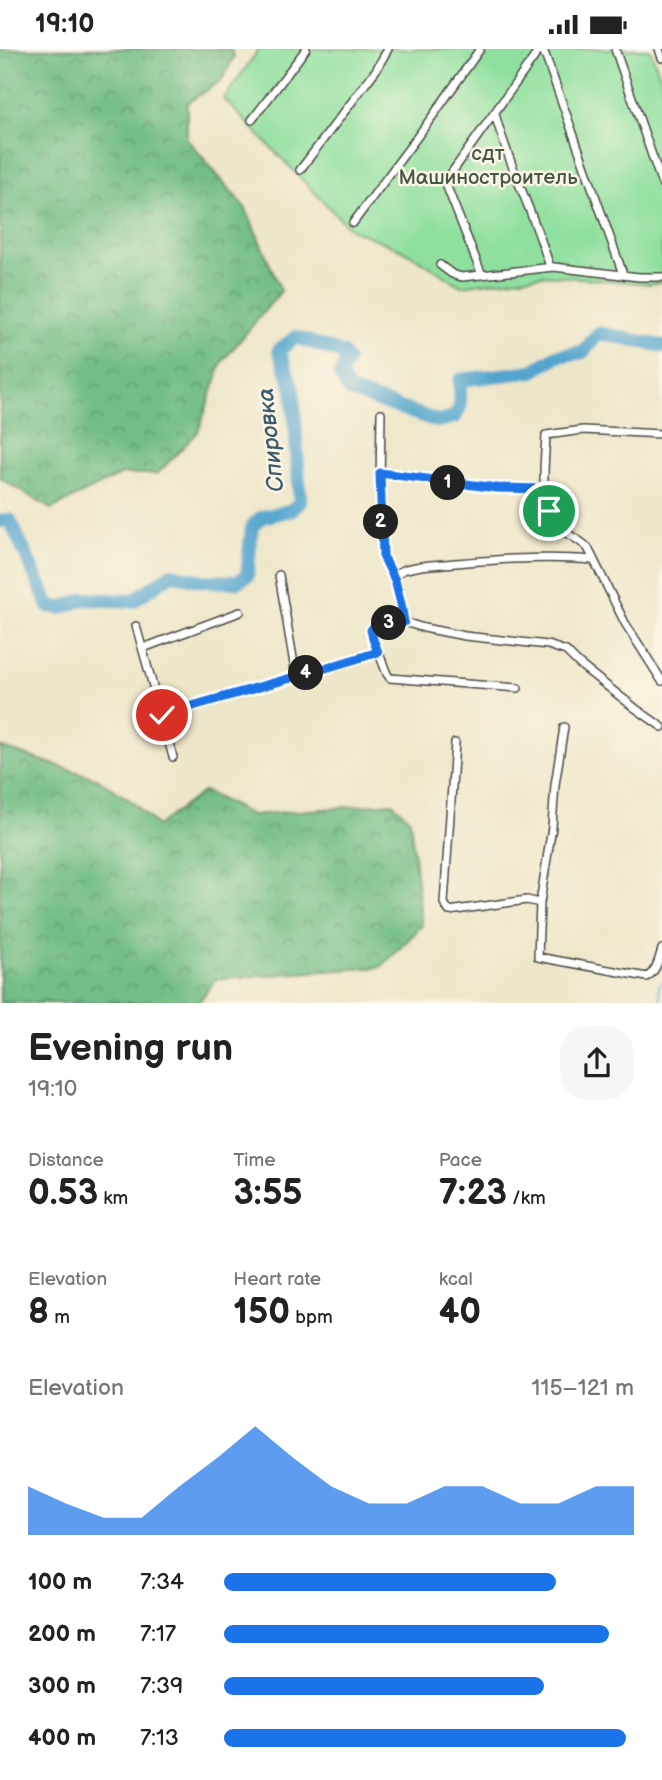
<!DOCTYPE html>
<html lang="en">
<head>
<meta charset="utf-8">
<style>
  body { margin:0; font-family:"Balsamiq Sans",sans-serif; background:#f6f6f6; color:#222; height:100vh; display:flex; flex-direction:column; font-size:26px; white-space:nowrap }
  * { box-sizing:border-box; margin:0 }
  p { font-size:23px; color:#767676 }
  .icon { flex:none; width:38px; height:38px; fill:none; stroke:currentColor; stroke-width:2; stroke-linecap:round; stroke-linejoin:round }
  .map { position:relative; height:954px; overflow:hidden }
  .sheet { display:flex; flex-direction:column; background:#fff; flex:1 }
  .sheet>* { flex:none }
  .pin { position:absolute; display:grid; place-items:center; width:60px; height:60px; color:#fff; margin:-30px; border:4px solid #fff; border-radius:50%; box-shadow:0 2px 7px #0007 }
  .km { position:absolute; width:35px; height:35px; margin:-18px; border-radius:50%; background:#222; color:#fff; font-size:19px; line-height:35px; text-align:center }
  .round { display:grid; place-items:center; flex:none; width:74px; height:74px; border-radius:28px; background:#f6f6f6 }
  .head { display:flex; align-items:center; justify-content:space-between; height:119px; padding:0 28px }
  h1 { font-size:38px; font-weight:600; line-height:52px }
  .figures { display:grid; grid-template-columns:repeat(3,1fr); gap:10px; height:119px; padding:7px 28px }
  .figures div { display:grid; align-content:center }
  .figures b { font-size:35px; font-weight:600 }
  .figures small { font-size:19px; font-weight:400 }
  .figures p { font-size:19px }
  .chart { height:196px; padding:14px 28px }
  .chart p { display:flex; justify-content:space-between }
  .chart svg { width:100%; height:126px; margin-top:7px; fill:#1a73e8; opacity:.7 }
  ul { padding:0 28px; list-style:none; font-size:23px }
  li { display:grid; grid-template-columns:112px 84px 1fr; align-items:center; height:52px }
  li i { height:18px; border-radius:9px; background:#1a73e8 }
  .status { display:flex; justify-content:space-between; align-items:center; height:49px; padding:0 35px; background:#fff; direction:ltr }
  .status svg { height:19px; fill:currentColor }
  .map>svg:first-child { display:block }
</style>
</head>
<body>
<div class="status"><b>19:10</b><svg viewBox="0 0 49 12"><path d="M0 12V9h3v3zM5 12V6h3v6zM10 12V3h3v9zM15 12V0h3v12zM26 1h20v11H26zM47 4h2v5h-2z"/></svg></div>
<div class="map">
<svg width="662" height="954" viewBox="0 0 662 954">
  <defs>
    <pattern id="forest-crowns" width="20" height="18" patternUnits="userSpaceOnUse" patternTransform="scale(1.75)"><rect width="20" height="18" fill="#73be86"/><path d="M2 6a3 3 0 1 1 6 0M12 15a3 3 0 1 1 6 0" fill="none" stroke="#5f9b6e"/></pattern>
  </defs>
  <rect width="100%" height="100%" fill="#fcf5e5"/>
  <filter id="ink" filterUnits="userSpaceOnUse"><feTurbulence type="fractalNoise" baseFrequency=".0143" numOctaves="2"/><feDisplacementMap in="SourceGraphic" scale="14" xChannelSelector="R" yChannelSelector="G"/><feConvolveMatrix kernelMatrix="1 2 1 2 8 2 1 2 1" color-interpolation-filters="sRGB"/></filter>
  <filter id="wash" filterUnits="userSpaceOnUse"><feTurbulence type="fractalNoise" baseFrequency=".00686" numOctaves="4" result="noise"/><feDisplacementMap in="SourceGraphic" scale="28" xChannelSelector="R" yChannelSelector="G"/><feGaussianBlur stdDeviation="1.57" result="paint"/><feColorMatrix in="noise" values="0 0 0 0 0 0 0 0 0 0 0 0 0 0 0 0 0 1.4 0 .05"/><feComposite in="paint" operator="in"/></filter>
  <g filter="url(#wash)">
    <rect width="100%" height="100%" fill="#eee6c8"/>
    <path fill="url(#forest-crowns)" stroke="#4f7458" stroke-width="2" d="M0,0H230L234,7L222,31L187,54V90L246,160L281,242L222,313L198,383L157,425H122L51,460L0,429Z
      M0,698L98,730L134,754L157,777L204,742L251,766L393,754L410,771L422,877L381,918L216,930L198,954H0Z"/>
    <path fill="#8fe09f" stroke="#5d8665" stroke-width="2" d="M259,0H650L662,32V233L650,235L544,226L461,237L403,201L350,180L224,50Z"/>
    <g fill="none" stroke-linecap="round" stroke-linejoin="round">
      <path stroke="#52a5cd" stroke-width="2.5" d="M661,954L659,936L662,933"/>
      <path stroke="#52a5cd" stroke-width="14" d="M0,472L10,471L49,557L61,559L84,550L133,552L171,525L203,532L237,533L247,527L252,477L262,468L292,461L300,453L293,340L279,301L296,288L342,304L347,312L340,326L350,342L438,372L455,368L460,358V331L533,322L557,307L583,303L599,284L662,297"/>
    </g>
  </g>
  <g filter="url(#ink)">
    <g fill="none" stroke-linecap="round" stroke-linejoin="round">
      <defs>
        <path id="street" d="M543,0L623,225
          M615,0L662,135
          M659,0L662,9
          M495,65C509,117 534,166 550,218
          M252,71L306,0
          M300,121L376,21L388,0
          M353,174L432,68L480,0
          M440,216L452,225L462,228L554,218L639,228H662
          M482,226L445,133L540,0
          M381,364L380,439L383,507L395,531L401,555L404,573
          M662,385L583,381L546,386C545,413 537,460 561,480C570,487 580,491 588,499L625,574L662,632
          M380,424L497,439L544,440
          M279,526L296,627
          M393,526L406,520L421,517C478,512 536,506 593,511
          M136,577L173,708
          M143,599L240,563
          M518,639L390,629L387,625L373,589L371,581L375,576L404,573L424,579L465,587L548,596L566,602L579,615L635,659L662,678
          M162,666C234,644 307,626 378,603
          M564,678L555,736L552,778L540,854L538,908L647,928C657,922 659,909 662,900
          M455,694L444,854L449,862L527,851L540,854"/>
      </defs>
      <use href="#street" stroke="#484743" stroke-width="10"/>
      <use href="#street" stroke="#fff" stroke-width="7"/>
    </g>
  </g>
  <g fill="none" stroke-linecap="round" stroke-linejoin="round" filter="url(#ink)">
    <defs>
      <path id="route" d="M162,666C234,644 307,626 378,603L373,590L371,581L375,576L404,573L401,555L395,531L383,507L380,424L497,439L544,440L549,462"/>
    </defs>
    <use href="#route" stroke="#fff" stroke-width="14"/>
    <use href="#route" stroke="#1a73e8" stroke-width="9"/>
  </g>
  <g text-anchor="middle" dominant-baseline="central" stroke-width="5" stroke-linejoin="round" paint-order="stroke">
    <g font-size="21" fill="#445848" stroke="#fcf5e5">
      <text x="488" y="104">сдт<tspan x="488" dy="24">Машиностроитель</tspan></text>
    </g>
    <g font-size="23" font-style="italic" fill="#3b5c6c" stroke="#fcf5e5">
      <text transform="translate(271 391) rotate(-96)">Спировка</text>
    </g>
  </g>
</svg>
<div class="pin" style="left:549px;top:462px;background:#1e9e55"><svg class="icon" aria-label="arrive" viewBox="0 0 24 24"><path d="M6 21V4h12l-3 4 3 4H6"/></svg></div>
<div class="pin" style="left:162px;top:666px;background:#d93025"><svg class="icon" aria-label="check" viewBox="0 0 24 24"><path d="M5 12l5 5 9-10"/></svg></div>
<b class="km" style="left:448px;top:434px">1</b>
<b class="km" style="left:381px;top:473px">2</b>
<b class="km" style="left:389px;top:574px">3</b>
<b class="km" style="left:306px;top:624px">4</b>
</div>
<section class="sheet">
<div class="head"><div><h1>Evening run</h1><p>19:10</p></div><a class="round"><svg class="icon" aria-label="share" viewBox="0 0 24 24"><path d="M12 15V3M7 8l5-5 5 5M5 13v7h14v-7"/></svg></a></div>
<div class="figures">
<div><p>Distance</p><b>0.53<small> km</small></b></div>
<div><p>Time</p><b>3:55</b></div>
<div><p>Pace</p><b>7:23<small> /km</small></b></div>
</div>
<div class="figures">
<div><p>Elevation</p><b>8<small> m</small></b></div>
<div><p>Heart rate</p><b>150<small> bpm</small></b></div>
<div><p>kcal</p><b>40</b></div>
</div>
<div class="chart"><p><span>Elevation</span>115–121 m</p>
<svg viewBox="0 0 160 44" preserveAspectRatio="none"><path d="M0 44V27L10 33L20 38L30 38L40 27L50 17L60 6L70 17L80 27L90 33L100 33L110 27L120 27L130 33L140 33L150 27L160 27V44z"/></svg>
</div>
<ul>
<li><b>100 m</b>7:34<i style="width:81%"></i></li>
<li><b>200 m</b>7:17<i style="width:94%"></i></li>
<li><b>300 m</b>7:39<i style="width:78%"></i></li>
<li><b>400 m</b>7:13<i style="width:98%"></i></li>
</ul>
</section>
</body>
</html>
